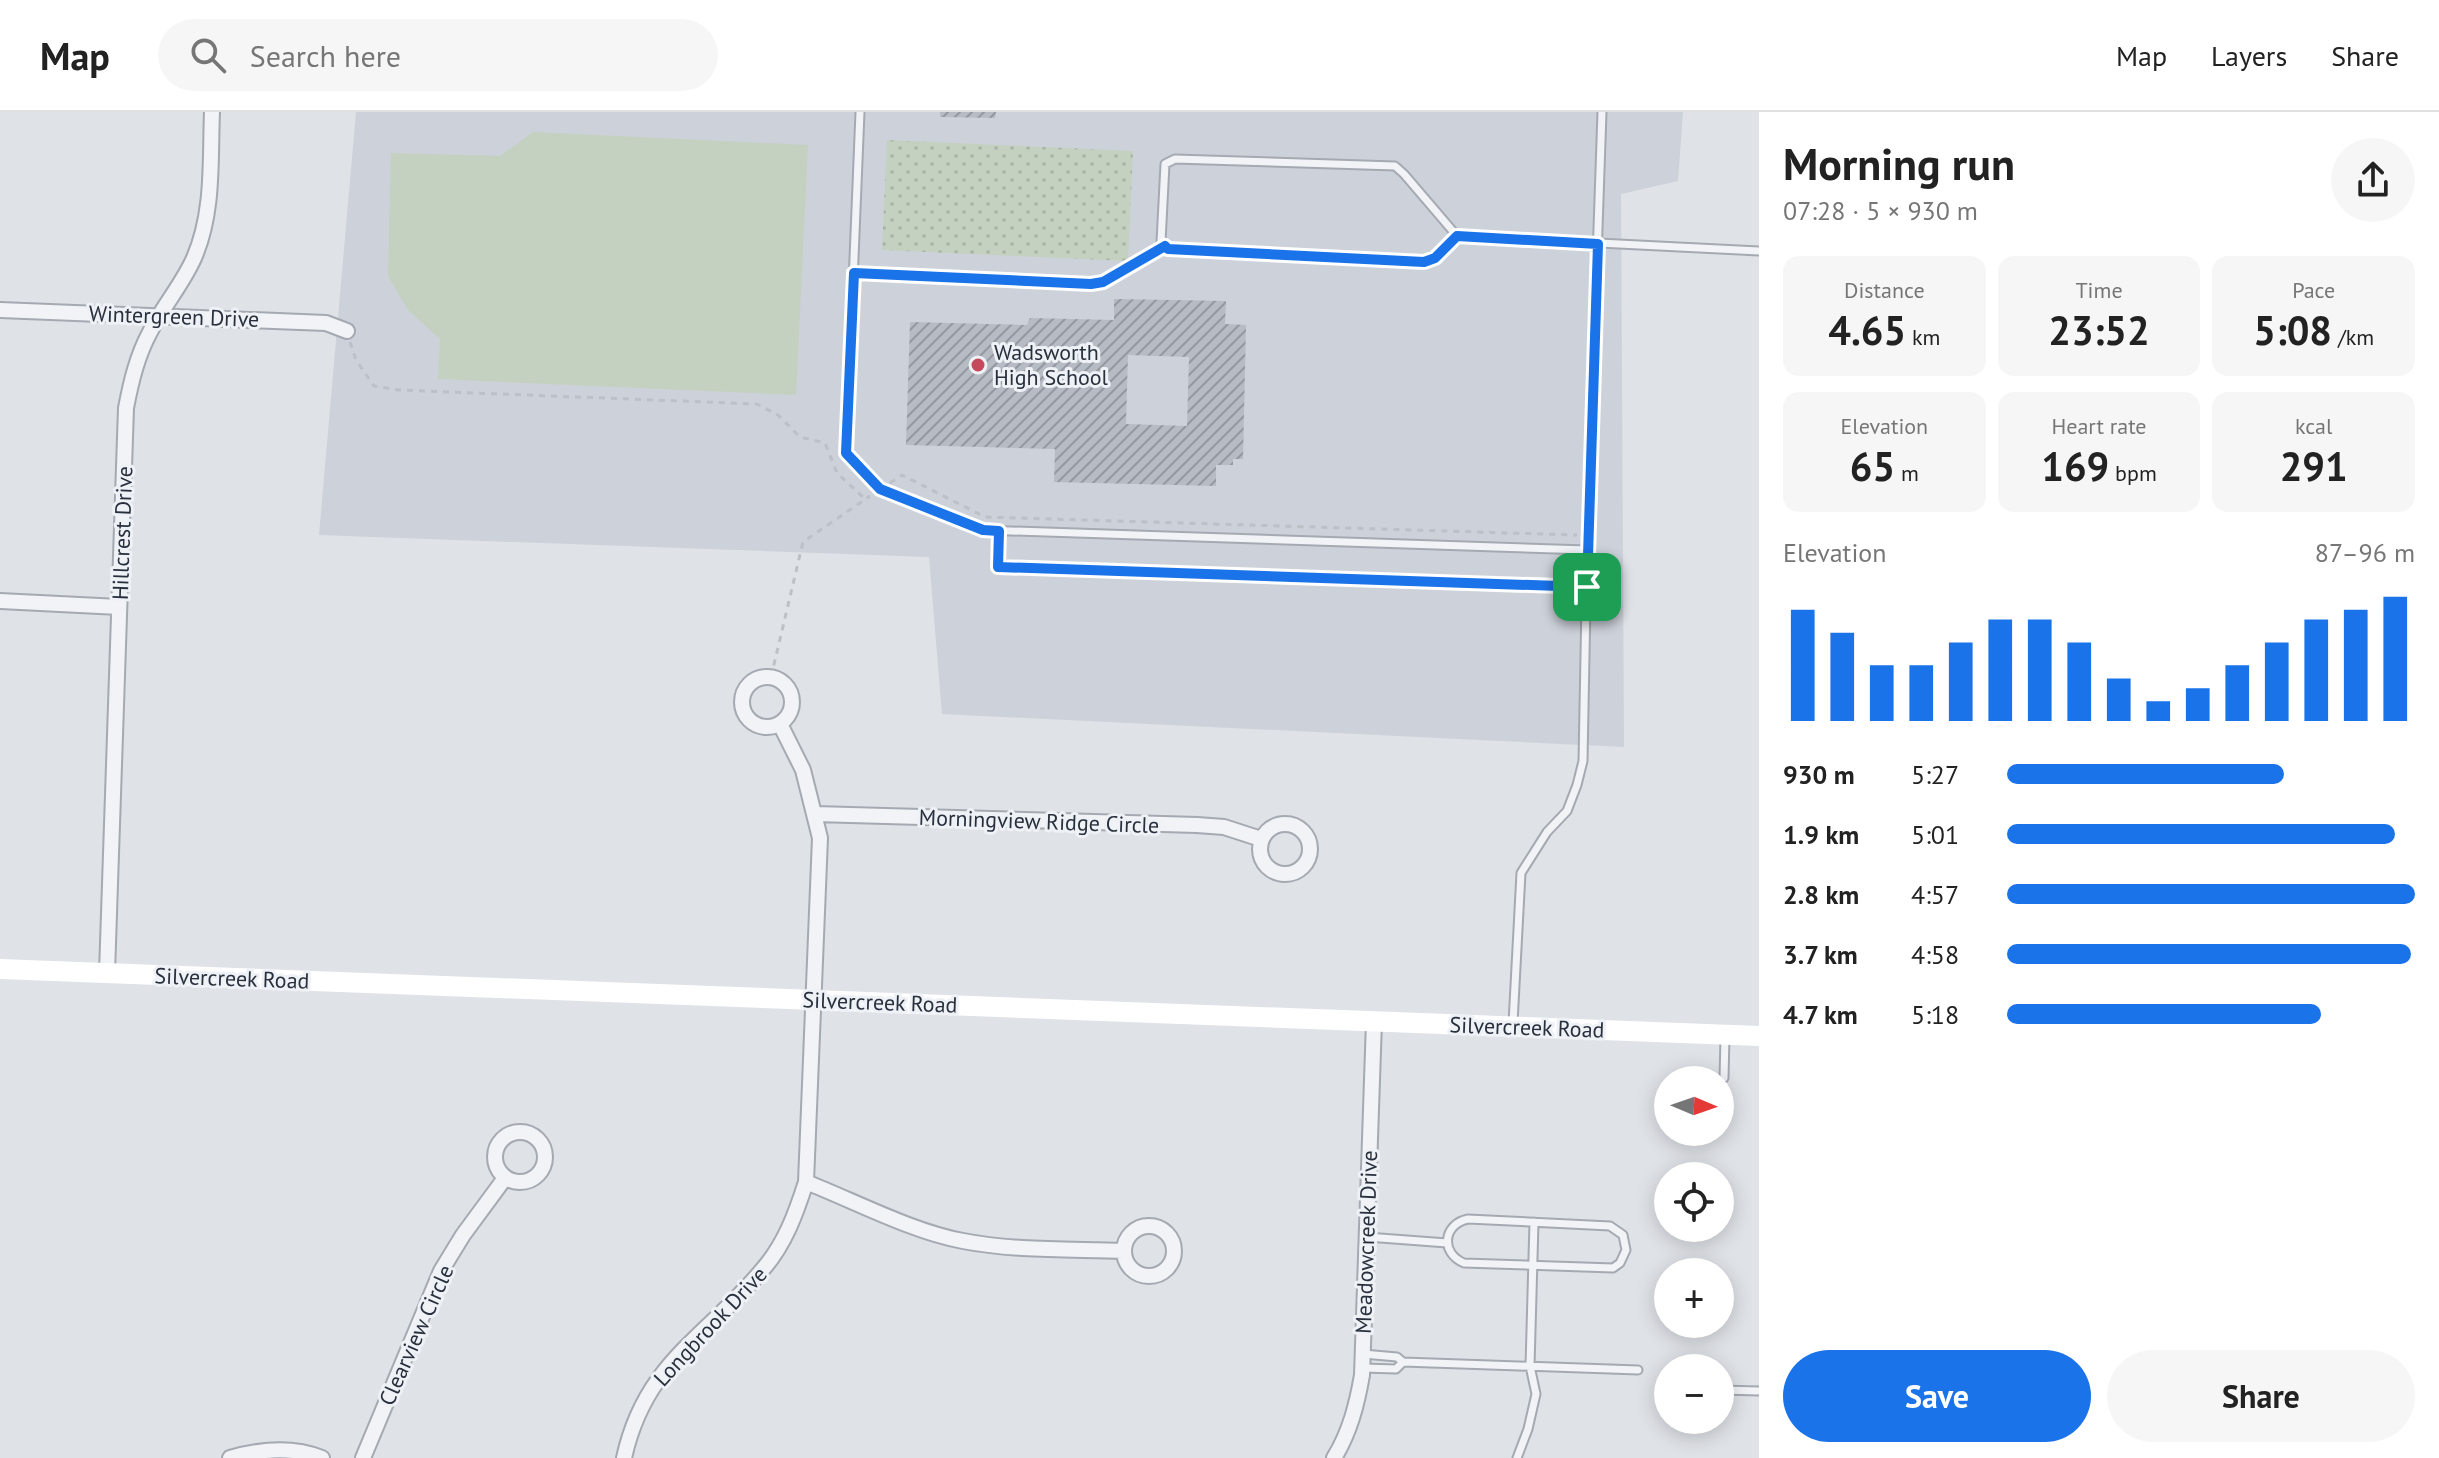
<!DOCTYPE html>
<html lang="en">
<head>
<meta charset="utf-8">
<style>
  body { margin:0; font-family:"PT Sans",sans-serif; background:#f6f6f6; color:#222; height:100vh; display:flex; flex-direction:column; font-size:30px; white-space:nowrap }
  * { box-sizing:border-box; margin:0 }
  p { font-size:26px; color:#767676 }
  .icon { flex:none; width:44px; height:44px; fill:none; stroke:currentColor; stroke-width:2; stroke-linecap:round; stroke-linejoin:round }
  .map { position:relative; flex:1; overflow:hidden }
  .details { display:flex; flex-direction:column; background:#fff; width:680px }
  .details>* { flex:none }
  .needle { width:52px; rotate:92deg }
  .fabs { position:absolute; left:1654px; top:954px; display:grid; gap:16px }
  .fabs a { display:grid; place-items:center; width:80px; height:80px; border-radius:50%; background:#fff; box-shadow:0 4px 20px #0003; font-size:40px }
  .pin { position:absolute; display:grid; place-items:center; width:68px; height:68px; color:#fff; margin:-34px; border-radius:16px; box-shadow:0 4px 12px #0006 }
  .round { display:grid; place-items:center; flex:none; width:84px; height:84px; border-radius:42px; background:#f6f6f6 }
  .overview { display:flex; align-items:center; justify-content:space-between; height:136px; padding:0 24px }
  h1 { font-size:44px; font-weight:800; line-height:60px }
  .figures { display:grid; grid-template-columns:repeat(3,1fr); gap:12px; height:136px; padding:8px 24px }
  .figures div { display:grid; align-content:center; border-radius:16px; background:#f6f6f6; text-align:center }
  .figures b { font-size:40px; font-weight:800 }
  .figures small { font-size:22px; font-weight:400 }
  .figures p { font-size:22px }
  .chart { height:224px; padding:16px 24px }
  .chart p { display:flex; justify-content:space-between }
  .chart svg { width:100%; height:144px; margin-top:8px; stroke:#1a73e8; stroke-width:6 }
  .cta { display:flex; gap:16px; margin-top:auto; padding:16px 24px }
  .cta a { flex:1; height:92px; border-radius:48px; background:#1a73e8; color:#fff; font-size:32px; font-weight:800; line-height:92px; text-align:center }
  .cta a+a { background:#f6f6f6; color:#222 }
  ul { padding:0 24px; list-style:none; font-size:26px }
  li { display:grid; grid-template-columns:128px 96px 1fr; align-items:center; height:60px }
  li i { height:20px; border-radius:10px; background:#1a73e8 }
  header { display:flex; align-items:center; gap:48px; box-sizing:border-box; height:112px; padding:0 40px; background:#fff; border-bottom:2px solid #e0e0e0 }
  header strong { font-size:38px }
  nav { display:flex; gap:44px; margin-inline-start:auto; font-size:28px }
  .search { width:560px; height:72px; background:#f6f6f6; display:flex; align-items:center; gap:20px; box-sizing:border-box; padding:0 28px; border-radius:44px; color:#767676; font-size:30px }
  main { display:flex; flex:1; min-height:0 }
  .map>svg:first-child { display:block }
</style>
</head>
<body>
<header>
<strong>Map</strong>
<div class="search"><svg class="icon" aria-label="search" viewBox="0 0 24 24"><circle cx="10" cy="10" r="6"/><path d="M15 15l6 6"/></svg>Search here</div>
<nav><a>Map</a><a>Layers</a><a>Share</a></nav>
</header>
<main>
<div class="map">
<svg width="1759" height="1346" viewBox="0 0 1759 1346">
  <defs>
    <pattern id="park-dots" width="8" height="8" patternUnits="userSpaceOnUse" patternTransform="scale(2)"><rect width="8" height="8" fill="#c4d1c0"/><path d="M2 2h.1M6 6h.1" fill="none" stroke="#a8b4a6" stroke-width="1.8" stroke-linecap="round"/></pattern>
    <pattern id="building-hatch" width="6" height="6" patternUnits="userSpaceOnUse" patternTransform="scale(2)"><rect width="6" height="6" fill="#b6bbc4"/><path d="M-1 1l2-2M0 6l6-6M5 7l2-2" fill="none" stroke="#9498a0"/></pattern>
  </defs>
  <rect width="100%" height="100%" fill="#dfe2e7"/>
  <path fill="#cdd1d9" d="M356,0H1683L1678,69L1621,82L1624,635L942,602L929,445L319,423Z"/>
  <path fill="url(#park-dots)" d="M887,28L1133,39L1128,149L882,138Z"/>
  <path fill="#c4d1c0" d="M533,20L808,33L796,283L438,267L440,227L408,198L388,164L391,41L500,44Z"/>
  <path fill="url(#building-hatch)" fill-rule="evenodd" d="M940,0H996L995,6L940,5Z
    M1114,187L1226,189L1225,212L1246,213L1243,347H1233V353H1216V374L1054,370L1055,337L906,333L910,210L1027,213L1030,206L1114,208ZM1128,243L1189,245L1187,314L1126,312Z"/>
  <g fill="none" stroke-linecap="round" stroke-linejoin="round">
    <defs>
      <path id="lane" d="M860,0L846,341L880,377L983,418L1587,438
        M1457,124L1404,62L1395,54L1175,47L1165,52L1161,130L1168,137L1424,150L1435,146L1457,124L1759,139
        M854,161L1091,172L1103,170L1165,134
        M999,419L998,455L1587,475
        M1513,911L1521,761L1547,720L1567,699L1577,673L1583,649L1587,438L1602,0
        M1724,966L1725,925
        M1468,1107L1610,1114L1623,1123L1626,1138L1620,1151L1613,1156L1464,1151C1440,1141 1443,1112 1468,1107Z
        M1367,1125L1447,1131
        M1363,1242L1397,1245L1403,1250L1638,1258
        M1363,1256L1396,1257L1403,1250
        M1721,1278L1759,1279
        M1517,1346L1528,1317L1536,1282L1530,1254L1534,1110"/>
      <path id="street" d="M0,198L326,211L347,219
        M0,489L119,495
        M742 590a25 25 0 1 1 50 0a25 25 0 1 1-50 0Z
        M815,702L1197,713L1224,715L1261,727
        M1260 737a25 25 0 1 1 50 0a25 25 0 1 1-50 0Z
        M107,861L126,296C131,270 137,244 150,220C163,194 182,173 194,146C214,100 210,49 212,0
        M495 1045a25 25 0 1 1 50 0a25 25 0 1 1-50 0Z
        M806,1070C854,1089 913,1120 963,1129C1015,1139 1071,1137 1124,1139
        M1124 1139a25 25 0 1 1 50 0a25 25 0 1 1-50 0Z
        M230,1346C261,1337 292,1334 322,1346
        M363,1346L441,1159L463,1123L505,1066
        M624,1346C645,1250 707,1225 763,1157C785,1132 796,1101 806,1070L820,726L803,658L780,612
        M1334,1346C1350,1320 1357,1292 1362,1263L1374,909"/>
    </defs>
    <use href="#lane" stroke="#a5a9b1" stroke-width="11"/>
    <use href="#street" stroke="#a5a9b1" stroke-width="18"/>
    <path stroke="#bdc0c6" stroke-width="3" stroke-dasharray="6 6" stroke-linecap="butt" d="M350,230L356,248L374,274L398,278L757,292L778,303L800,325L825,331L837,361L864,386
      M890,371L902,363L985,405L1577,423
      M771,565L803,430L870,384"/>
    <use href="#lane" stroke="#f1f3f6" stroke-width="7"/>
    <use href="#street" stroke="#f1f3f6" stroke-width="14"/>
    <path stroke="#fff" stroke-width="20" d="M0,857L1759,924"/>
  </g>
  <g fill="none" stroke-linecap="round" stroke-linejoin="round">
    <defs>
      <path id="route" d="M1457,124L1598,132L1587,475L998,455L999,419L983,418L880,377L846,341L854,161L1091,172L1103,170L1165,134L1168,137L1424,150L1435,146Z"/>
    </defs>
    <use href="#route" stroke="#fff" stroke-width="16"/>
    <use href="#route" stroke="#1a73e8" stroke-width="10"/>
  </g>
  <circle fill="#c6495b" stroke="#eef1f5" stroke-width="3" cx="978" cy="253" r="8"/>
  <g text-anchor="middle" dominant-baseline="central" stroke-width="6" stroke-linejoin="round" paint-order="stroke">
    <g font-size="22" fill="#29303d" stroke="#eef1f5">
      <text transform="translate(174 204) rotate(2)">Wintergreen Drive</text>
      <text transform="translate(122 421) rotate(-88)">Hillcrest Drive</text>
      <text transform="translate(1039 709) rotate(2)">Morningview Ridge Circle</text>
      <text transform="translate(232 866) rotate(2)">Silvercreek Road</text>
      <text transform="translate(880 890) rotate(2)">Silvercreek Road</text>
      <text transform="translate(1527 915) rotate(2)">Silvercreek Road</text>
      <text transform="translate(1366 1130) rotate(-88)">Meadowcreek Drive</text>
      <text transform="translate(710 1214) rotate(-47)">Longbrook Drive</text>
      <text transform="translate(416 1223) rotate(-66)">Clearview Circle</text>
    </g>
    <g font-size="22" fill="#29303d" stroke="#eef1f5" text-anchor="start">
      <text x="994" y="240">Wadsworth<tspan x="994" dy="25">High School</tspan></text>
    </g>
  </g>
</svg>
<div class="fabs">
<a><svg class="needle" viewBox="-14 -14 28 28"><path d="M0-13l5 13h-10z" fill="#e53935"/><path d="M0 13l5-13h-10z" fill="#767676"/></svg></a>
<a><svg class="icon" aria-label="locate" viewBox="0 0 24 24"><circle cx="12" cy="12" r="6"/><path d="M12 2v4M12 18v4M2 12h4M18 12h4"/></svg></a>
<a>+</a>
<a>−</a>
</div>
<div class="pin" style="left:1587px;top:475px;background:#1e9e55"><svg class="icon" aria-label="arrive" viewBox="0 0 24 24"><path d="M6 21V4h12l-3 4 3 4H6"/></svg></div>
</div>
<section class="details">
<div class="overview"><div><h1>Morning run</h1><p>07:28 · 5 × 930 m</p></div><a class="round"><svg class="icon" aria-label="share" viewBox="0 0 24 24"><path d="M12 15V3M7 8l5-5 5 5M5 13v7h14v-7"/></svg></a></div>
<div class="figures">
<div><p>Distance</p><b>4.65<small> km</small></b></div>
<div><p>Time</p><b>23:52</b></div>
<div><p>Pace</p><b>5:08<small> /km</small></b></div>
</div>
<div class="figures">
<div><p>Elevation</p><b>65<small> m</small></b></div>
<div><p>Heart rate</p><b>169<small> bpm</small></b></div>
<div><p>kcal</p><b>291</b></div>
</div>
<div class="chart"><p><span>Elevation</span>87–96 m</p>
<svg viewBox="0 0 160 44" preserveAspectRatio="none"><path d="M5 44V10M15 44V17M25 44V27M35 44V27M45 44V20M55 44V13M65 44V13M75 44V20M85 44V31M95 44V38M105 44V34M115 44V27M125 44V20M135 44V13M145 44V10M155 44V6"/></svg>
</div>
<ul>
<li><b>930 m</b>5:27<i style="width:68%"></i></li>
<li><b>1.9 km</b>5:01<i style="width:95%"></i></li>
<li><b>2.8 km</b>4:57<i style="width:100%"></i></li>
<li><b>3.7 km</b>4:58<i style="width:99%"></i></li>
<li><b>4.7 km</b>5:18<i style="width:77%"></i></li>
</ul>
<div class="cta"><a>Save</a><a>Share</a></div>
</section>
</main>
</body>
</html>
